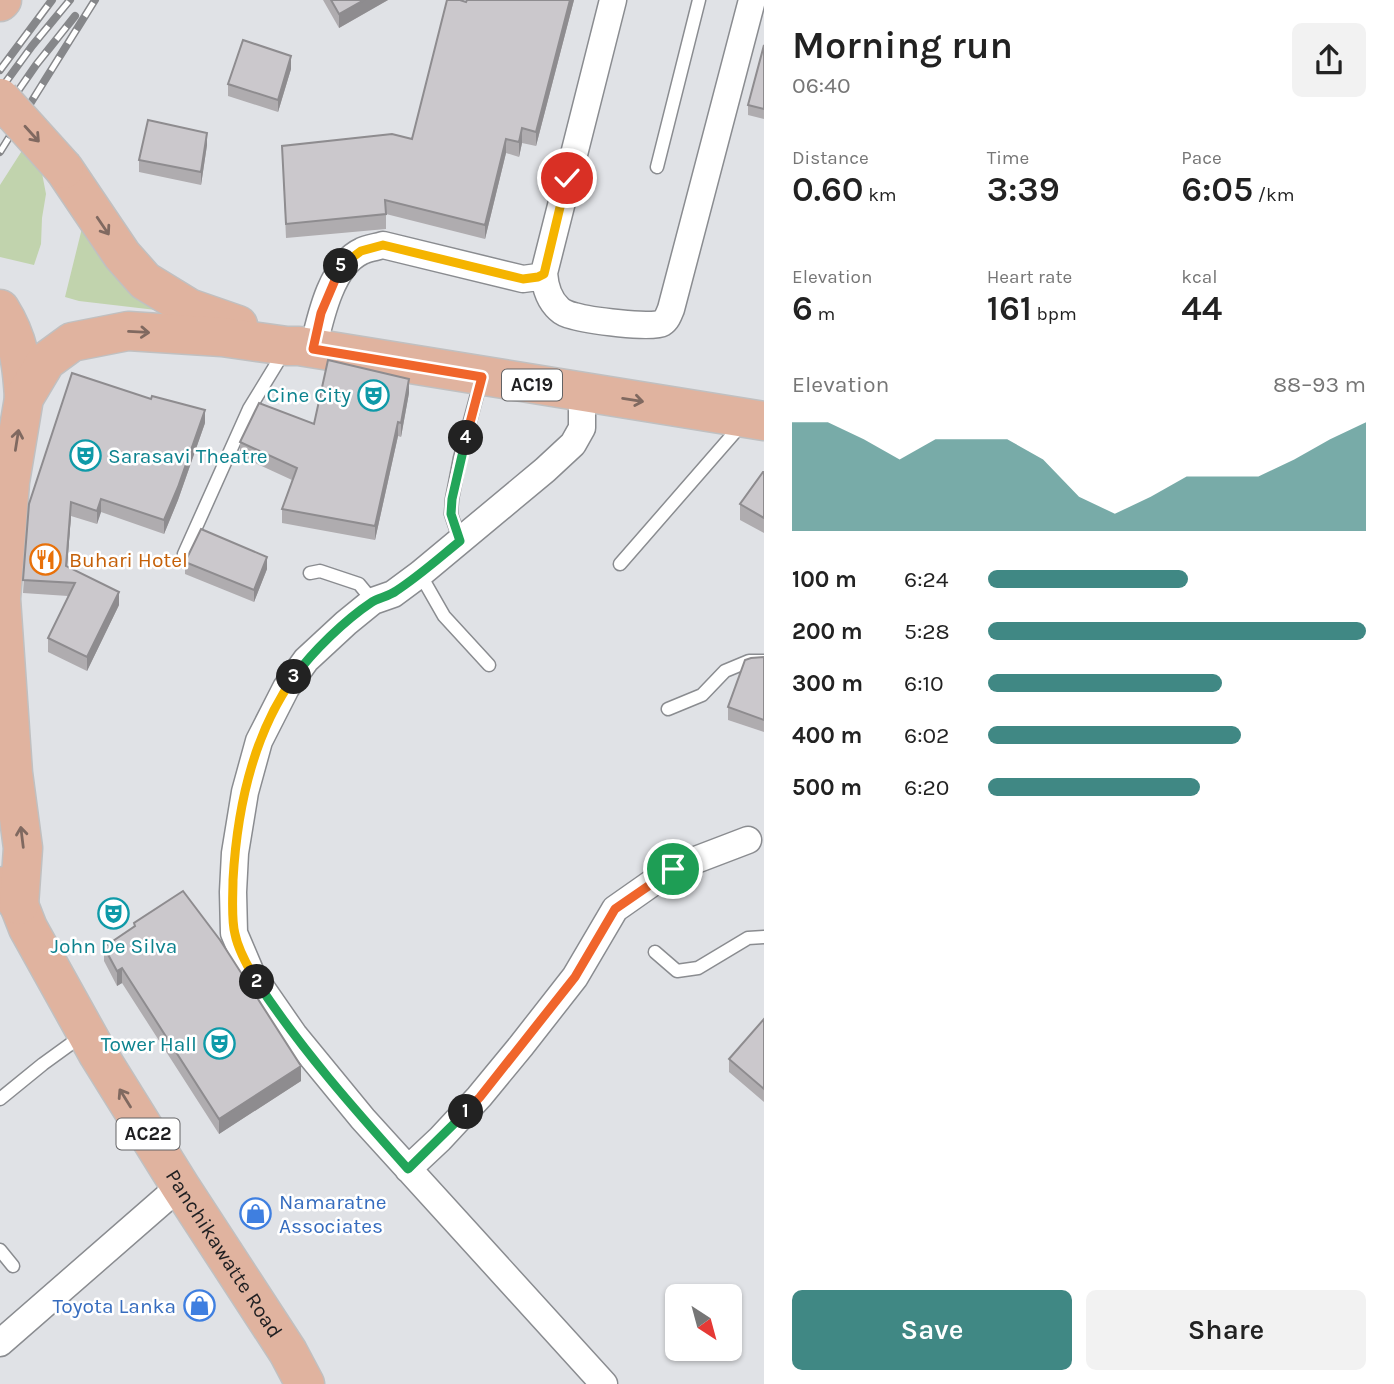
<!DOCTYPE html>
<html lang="en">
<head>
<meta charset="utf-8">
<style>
  body { margin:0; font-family:Karla,sans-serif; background:#f2f2f2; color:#222; height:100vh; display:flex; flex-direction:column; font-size:26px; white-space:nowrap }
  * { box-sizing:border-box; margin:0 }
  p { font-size:23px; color:#767676 }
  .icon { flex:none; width:38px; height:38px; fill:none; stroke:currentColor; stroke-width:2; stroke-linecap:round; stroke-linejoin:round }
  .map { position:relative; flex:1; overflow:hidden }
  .drawer { display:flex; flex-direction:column; background:#fff; width:630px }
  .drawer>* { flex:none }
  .needle { width:46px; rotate:144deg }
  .tools { position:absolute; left:665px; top:1284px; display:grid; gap:14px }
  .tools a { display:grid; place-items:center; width:77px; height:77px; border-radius:10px; background:#fff; box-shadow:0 2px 5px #0004; font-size:35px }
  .pin { position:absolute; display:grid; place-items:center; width:60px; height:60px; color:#fff; margin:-30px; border:4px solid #fff; border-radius:50%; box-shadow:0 2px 7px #0007 }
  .km { position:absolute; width:35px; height:35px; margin:-18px; border-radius:50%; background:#222; color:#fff; font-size:19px; line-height:35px; text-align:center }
  .round { display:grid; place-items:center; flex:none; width:74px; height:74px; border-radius:10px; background:#f2f2f2 }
  .overview { display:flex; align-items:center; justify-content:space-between; height:119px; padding:0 28px }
  h1 { font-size:38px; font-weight:600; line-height:52px }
  .stats { display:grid; grid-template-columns:repeat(3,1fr); gap:10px; height:119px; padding:7px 28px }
  .stats div { display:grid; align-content:center }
  .stats b { font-size:35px; font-weight:600 }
  .stats small { font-size:19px; font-weight:400 }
  .stats p { font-size:19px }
  .chart { height:196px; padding:14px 28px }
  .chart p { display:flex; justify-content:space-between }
  .chart svg { width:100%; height:126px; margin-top:7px; fill:#408884; opacity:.7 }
  .cta { display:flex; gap:14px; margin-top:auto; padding:14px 28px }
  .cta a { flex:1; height:80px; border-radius:10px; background:#408884; color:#fff; font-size:28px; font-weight:600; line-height:80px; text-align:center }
  .cta a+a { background:#f2f2f2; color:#222 }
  ul { padding:0 28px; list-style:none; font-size:23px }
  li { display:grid; grid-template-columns:112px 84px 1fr; align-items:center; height:52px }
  li i { height:18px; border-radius:9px; background:#408884 }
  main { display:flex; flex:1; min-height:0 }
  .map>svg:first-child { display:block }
</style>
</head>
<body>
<main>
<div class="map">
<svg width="764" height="1384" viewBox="0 0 764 1384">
  <rect width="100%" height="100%" fill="#e0e2e6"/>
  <path fill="#c1d3ad" d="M25,146L41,168L46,194L42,218L41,244L34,265L0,257V185Z
    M84,220L173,312L79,301L65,297Z"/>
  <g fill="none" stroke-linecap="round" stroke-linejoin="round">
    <defs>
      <path id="service" d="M657,167L699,0
        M460,541L451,514L452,499L460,458L481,380
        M184,554L249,409L285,350
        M620,564L742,424
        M310,573L320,571L359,584L373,601
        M420,574L444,616L489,665
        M668,709L702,695L725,671L749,661H764
        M655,952L677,971L698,968L748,938L764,937
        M0,1099L43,1064L83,1035
        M0,1250L13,1266"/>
      <path id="minor" d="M613,0L544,273C545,286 549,300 559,309C562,312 569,315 574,316C587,320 652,329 662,323C667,320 669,314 671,309L752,0
        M313,349C320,319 331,265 362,251C368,248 377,247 383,245L523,279L538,277L544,273
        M582,392V428L573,444L545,470L420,574L393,594L373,601L346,623L306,660L286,688L259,741L245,792L235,853L233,892L234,933L251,973L294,1035L363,1119L604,1384
        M408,1169L440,1139L479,1097L521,1046L575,977L615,909L672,869L748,840
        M0,1343L180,1186"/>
      <g id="primary">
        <path d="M0,2L2,0"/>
        <path d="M64,169L122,255L145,281L189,308L238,325"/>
        <path d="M0,309C19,339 22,364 24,398"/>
        <path id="s1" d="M4,886L19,905L28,928L98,1054L180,1186L288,1352L305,1384"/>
        <path d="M19,905L23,848L13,773L1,599L10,482L24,398L46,361L72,342L128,331L222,337L287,346H299L764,421"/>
      </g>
    </defs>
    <use href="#service" stroke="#8a8c90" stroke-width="15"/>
    <use href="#minor" stroke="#8a8c90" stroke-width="29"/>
    <use href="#primary" stroke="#c0c0c1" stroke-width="41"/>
    <use href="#service" stroke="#fff" stroke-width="12"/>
    <use href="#minor" stroke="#fff" stroke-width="26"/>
    <use href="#primary" stroke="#e0b39f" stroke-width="38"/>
    <defs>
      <path id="rail" d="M0,70L52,0
        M0,90L32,46L70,0
        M0,117L36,65L75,16
        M0,152L95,0"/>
    </defs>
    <use href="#rail" stroke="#86878a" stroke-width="8"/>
    <use href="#rail" stroke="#fff" stroke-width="5" stroke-dasharray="16" stroke-linecap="butt"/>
    <defs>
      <path id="primary-bridge" d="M0,98L64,169"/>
    </defs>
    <use href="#primary-bridge" stroke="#c0c0c1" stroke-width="41" stroke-linecap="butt"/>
    <use href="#primary-bridge" stroke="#e0b39f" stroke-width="38"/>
  </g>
  <path fill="#afacaf" d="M323,0H388L339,28Z
    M467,0H574L536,146L522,143L519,157L506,153L485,239L386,214V229L286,238L282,146L412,139Z
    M764,45V119L748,115V105Z
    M291,69L278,112L228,96V84Z
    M207,145L201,185L139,172V160Z
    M409,393L401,437L398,436L375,540L282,523V509L292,480L240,456V442L314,424Z
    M205,423L178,500L164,534L101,512L97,524L71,516L67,567L119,605L87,671L48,652V638L68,596L23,593L29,504Z
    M764,472V533L740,520V504Z
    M185,562L267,569L254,602L185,574Z
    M764,657V732L728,720V707Z
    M134,923L301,1081L219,1134L122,983L117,986L104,961V947L134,928Z
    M764,1019V1102L729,1072V1059Z"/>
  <path fill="#8e8c8f" d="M364,0H388L339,28V14Z
    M570,0H574L536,146V132Z
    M291,56V69L278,112V100Z
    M522,128V143L519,157V142Z
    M207,133V145L201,185V172Z
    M506,139V153L485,239V225Z
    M409,379V393L401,437V423Z
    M205,410V423L178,500L164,534V520Z
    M398,422V436L375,540V526Z
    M101,499V512L97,524V511Z
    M71,502V516L66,580V566Z
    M267,557V569L254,602V590Z
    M119,592V605L87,671V657Z
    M122,968V983L117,986V971Z
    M301,1066V1081L219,1134V1119Z"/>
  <path fill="#cbc8cc" stroke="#8e8c8f" stroke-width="2" d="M331,0H364L339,14Z
    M447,0H460L466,2L467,0H570L536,132L522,128L519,142L506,139L485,225L385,200L386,214L286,224L282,146L392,134L412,139Z
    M243,40L291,56L278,100L228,84Z
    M764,45V109L748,105Z
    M148,120L207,133L201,172L139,160Z
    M328,360L409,379L401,423L398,422L375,526L282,509L297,468L240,442L259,403L314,424Z
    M72,373L151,399L152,396L205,410L178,487L164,520L101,499L97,511L71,502L66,566L119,592L87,657L48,638L75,583L23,580L29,504Z
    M763,472H764V518L740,504Z
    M201,529L267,557L254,590L185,562Z
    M764,657V720L728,707L745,660L751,658Z
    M183,891L220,940L301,1066L219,1119L122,968L117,971L104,947L135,926L134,923Z
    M764,1019V1089L729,1059Z"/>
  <defs><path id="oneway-shaft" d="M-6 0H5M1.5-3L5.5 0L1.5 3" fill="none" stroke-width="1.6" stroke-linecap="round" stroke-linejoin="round" transform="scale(1.75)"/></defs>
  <g stroke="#806960">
    <use href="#oneway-shaft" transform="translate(32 134) rotate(48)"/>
    <use href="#oneway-shaft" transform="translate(103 226) rotate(56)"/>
    <use href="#oneway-shaft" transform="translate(139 332) rotate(3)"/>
    <use href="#oneway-shaft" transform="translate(633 400) rotate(9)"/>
    <use href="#oneway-shaft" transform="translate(17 440) rotate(-81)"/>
    <use href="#oneway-shaft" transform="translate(22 837) rotate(-97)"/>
    <use href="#oneway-shaft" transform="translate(125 1098) rotate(-122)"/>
  </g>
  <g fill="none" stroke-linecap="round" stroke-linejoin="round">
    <defs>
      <path id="split-1" d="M466,1112L480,1097L575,977L615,909L673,869"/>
      <path id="split-2" d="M257,982C301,1049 355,1110 408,1169L466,1112"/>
      <path id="split-3" d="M257,982C249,969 238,949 235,934C231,919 233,895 233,880C237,809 252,736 294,677"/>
      <path id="split-4" d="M294,677C313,651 345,620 372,602C379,598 389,596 396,591C419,576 439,558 460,541L451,514L452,499L466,438"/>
      <path id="split-5" d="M341,266L321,313L313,349L482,377L466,438"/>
      <path id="split-6" d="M341,266L361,251L383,245L523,279L538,277L544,274L567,178"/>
    </defs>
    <use href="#split-1" stroke="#fff" stroke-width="14"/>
    <use href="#split-2" stroke="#fff" stroke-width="14"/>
    <use href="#split-3" stroke="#fff" stroke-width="14"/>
    <use href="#split-4" stroke="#fff" stroke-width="14"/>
    <use href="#split-5" stroke="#fff" stroke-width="14"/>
    <use href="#split-6" stroke="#fff" stroke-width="14"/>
    <use href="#split-1" stroke="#f0652b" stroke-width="9"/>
    <use href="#split-2" stroke="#22a559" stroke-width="9"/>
    <use href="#split-3" stroke="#f5b400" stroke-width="9"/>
    <use href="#split-4" stroke="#22a559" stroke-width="9"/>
    <use href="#split-5" stroke="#f0652b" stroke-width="9"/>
    <use href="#split-6" stroke="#f5b400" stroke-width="9"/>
  </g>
  <defs>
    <symbol id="theatre-ring" viewBox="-11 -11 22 22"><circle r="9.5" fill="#fff" stroke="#0f9aa8" stroke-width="1.5"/><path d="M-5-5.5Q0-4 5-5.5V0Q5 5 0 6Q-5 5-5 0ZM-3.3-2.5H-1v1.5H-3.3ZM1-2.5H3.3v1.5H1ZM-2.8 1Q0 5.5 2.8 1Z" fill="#0f9aa8"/></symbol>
    <symbol id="restaurant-ring" viewBox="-11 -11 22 22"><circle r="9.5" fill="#fff" stroke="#e8710a" stroke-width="1.5"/><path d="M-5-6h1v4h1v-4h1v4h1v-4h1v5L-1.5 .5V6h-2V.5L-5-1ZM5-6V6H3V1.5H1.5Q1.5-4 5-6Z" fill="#e8710a"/></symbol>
    <symbol id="shop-ring" viewBox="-11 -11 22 22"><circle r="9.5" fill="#fff" stroke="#3f7fe0" stroke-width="1.5"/><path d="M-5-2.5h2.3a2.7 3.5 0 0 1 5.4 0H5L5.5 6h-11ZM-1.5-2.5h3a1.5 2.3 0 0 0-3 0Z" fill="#3f7fe0"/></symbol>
  </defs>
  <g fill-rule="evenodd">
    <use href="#theatre-ring" x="356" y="378" width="35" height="35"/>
    <use href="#theatre-ring" x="68" y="438" width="35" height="35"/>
    <use href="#restaurant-ring" x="28" y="542" width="35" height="35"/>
    <use href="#theatre-ring" x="96" y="896" width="35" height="35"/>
    <use href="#theatre-ring" x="202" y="1026" width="35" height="35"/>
    <use href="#shop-ring" x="238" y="1196" width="35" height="35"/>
    <use href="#shop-ring" x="182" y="1288" width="35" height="35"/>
  </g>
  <g text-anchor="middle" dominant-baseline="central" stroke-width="5" stroke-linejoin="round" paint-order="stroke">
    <g fill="#fff" stroke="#626264" stroke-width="2">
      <rect x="502" y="369.5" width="60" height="31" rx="5"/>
      <rect x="116.5" y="1118.5" width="63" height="31" rx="5"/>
    </g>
    <g font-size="19" font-weight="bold" fill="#1f1f21">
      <text x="532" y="385">AC19</text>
      <text x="148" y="1134">AC22</text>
    </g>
    <g font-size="21" fill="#0d838f" stroke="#fff" text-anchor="end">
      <text x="351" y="395">Cine City</text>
      <text x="108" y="456" text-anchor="start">Sarasavi Theatre</text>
      <text x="114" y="946" text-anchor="middle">John De Silva</text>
      <text x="197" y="1044">Tower Hall</text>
    </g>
    <g font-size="21" fill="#c56008" stroke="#fff" text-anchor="start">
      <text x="69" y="560">Buhari Hotel</text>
    </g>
    <g font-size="21" fill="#366cbe" stroke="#fff" text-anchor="start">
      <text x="279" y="1202">Namaratne<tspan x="279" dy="24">Associates</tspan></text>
      <text x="176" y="1306" text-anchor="end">Toyota Lanka</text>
    </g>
    <g font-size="21" fill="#1f1f21" stroke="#fff">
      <text stroke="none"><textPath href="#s1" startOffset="429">Panchikawatte Road</textPath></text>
    </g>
  </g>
</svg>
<div class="tools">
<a><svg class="needle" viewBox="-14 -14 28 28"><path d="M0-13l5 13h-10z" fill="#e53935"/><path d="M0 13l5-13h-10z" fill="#767676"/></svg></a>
</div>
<div class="pin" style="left:673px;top:869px;background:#1e9e55"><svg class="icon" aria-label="arrive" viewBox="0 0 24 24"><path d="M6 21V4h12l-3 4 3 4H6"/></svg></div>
<div class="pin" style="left:567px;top:178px;background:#d93025"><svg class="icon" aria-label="check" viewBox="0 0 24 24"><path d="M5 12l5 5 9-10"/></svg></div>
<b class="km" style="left:466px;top:1112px">1</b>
<b class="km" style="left:257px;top:982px">2</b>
<b class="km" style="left:294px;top:677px">3</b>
<b class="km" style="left:466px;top:438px">4</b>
<b class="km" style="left:341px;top:266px">5</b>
</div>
<section class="drawer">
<div class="overview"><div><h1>Morning run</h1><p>06:40</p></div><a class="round"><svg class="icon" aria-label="share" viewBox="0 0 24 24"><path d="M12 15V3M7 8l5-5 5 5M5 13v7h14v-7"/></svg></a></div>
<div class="stats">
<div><p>Distance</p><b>0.60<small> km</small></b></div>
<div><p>Time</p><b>3:39</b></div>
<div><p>Pace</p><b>6:05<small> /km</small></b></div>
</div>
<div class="stats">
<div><p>Elevation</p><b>6<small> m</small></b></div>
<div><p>Heart rate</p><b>161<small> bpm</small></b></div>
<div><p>kcal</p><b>44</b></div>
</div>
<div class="chart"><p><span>Elevation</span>88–93 m</p>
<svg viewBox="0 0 160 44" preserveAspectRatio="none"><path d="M0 44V6L10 6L20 12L30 19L40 12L50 12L60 12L70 19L80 32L90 38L100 32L110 25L120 25L130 25L140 19L150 12L160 6V44z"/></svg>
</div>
<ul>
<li><b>100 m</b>6:24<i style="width:53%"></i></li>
<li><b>200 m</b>5:28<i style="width:100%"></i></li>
<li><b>300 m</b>6:10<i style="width:62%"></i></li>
<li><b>400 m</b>6:02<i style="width:67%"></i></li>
<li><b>500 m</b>6:20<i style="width:56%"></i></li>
</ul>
<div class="cta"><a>Save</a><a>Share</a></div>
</section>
</main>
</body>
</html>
